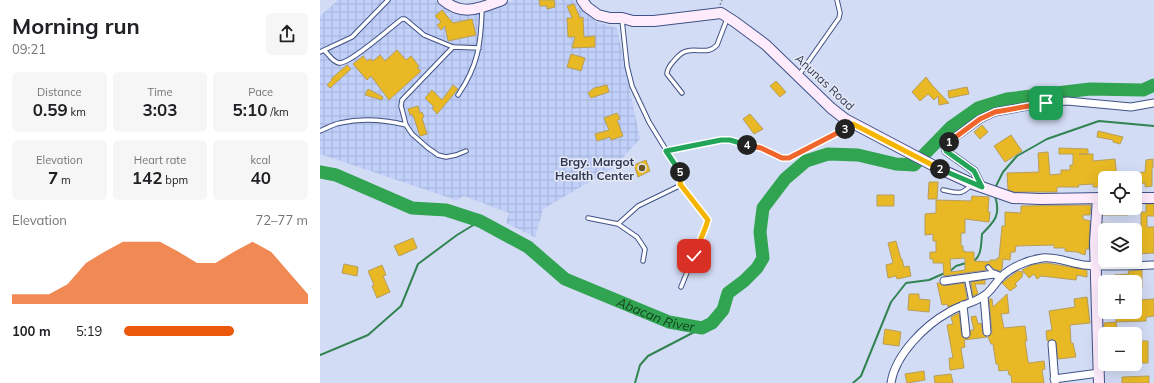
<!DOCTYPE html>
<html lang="en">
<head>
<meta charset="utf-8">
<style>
  body { margin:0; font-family:Mulish,sans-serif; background:#f6f6f6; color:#202124; height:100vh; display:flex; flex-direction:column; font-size:15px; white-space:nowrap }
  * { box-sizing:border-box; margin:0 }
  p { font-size:13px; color:#757577 }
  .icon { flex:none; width:22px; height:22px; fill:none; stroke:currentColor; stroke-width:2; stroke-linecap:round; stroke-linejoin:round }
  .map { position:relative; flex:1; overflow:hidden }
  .sheet { display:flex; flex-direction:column; background:#fff; width:320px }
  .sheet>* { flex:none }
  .buttons { position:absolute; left:778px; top:171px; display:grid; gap:8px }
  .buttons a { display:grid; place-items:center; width:44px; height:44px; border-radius:6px; background:#fff; box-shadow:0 4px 16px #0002; font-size:20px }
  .pin { position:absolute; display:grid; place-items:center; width:34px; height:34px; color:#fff; margin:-17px; border-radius:8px; box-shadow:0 2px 6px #0006 }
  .km { position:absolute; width:20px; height:20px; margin:-10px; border-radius:50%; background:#222; color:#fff; font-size:11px; line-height:20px; text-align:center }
  .round { display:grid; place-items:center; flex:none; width:42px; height:42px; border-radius:6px; background:#f6f6f6 }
  .head { display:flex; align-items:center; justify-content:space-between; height:68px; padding:0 12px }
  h1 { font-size:22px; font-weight:700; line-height:30px }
  .metrics { display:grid; grid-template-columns:repeat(3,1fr); gap:6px; height:68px; padding:4px 12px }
  .metrics div { display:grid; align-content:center; border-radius:6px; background:#f6f6f6; text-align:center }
  .metrics b { font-size:17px; font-weight:700 }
  .metrics small { font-size:11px; font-weight:400 }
  .metrics p { font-size:11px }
  .chart { height:112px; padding:8px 12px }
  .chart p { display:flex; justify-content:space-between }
  .chart svg { width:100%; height:72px; margin-top:4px; fill:#ea580c; opacity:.7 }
  ul { padding:0 12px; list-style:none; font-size:13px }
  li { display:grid; grid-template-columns:64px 48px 1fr; align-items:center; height:30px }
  li i { height:10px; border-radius:5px; background:#ea580c }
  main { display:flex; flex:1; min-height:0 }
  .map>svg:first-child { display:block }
</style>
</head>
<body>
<main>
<section class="sheet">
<div class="head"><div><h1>Morning run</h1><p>09:21</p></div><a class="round"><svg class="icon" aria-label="share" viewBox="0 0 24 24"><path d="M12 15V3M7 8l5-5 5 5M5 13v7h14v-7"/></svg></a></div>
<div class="metrics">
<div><p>Distance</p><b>0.59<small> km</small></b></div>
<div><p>Time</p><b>3:03</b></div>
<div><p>Pace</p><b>5:10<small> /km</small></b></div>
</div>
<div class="metrics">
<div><p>Elevation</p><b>7<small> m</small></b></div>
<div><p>Heart rate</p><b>142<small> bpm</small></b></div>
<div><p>kcal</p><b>40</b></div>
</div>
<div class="chart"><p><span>Elevation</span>72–77 m</p>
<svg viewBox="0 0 160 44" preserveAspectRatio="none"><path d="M0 44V38L10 38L20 38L30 32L40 19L50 12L60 6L70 6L80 6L90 12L100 19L110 19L120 12L130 6L140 12L150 25L160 38V44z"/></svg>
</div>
<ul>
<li><b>100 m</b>5:19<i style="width:60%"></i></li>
</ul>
</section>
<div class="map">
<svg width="834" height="383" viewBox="0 0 834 383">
  <defs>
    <pattern id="industrial-grid" width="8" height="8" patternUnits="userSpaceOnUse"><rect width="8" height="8" fill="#c1d0f9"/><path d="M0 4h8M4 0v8" fill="none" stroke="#a6b3d7"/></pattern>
  </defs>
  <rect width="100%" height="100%" fill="#d3dcf5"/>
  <path fill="url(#industrial-grid)" d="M18,0H115L122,7L133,14L154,15L194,0H256L257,4L276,22L297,28L320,139L293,168L223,209L215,237L186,223L189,213L144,196L136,200L0,154V16Z"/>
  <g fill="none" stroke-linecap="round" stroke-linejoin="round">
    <path stroke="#318451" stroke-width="2" d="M675,188L683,172L697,156L727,139L779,121L834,126
      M652,262C662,257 661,244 662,234C675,221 681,215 675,196
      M629,272L636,266L646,263
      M0,355L48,335L81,306L98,264L137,235L160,221
      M315,383L320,365L328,356L382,328
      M533,383L541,376L571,302L586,283L609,280L625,273"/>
    <path stroke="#31a451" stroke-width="13" id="s1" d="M0,172L16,175L92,208L126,210L160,221L208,247L245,279L349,322L382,328L392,323L403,310L408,293L424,281L437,268L443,258L440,232L443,208L465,179L486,161L508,154L538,155L576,164L594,165L631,127L658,108L687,99L770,89L823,90L834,85"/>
  </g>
  <path fill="#e8b924" stroke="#b69d5c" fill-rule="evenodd" d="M219,0H234L235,7L227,9V6H220Z
    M254,4L260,18L263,17L264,37L275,36V47L252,48L255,37H248L247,18H252L247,6Z
    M122,10L133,23L152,19L156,35L128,41L125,26L121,30L117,25L121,22L115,16Z
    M77,50L86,60L91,56L99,66L97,68L101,71L69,100L51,76L47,80L33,64L43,56L47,61L50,59L53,61L60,55L65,61Z
    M251,54L265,58L261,71L247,67Z
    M27,65L31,69L10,88L7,85L12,80L11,79Z
    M606,77L612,85L629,103L619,105L618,96L614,100L608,94L600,101L592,92Z
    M456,81L466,92L460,97L450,86Z
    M133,85L138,89L117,114L112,108L114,107L105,98L112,90L122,100Z
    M287,85L289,92L271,98L268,93L274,88Z
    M647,87L649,94L629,98L628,91Z
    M48,89L63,97L62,100L45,95Z
    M98,106L100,113L102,112L104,117L102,118L107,134L100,136L94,118L92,114L90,115L88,109Z
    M297,113L300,119L297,120L303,136L291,140L290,137L277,141L275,134L289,130L284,118Z
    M430,114L443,129L434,134L423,119Z
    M662,125L668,132L660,139L654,132Z
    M778,131L803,137L800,144L793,142V140L777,137Z
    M691,135L702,151L685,162L674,146Z
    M739,148L768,149V154H759H773V161L795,159L797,178H785V187H773V184L758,185L759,187H737V192H694L688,190L687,173L719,172L718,153L728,152L730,175L741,174V170H750V165H753V154H739Z
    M833,159V168H832V186L825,187V183L817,184L816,173L825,172L826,160Z
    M326,160L330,171L318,177L314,165Z
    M609,182H618L617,199H608Z
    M557,195H574V206H557Z
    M652,196L669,197L668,212H670L669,222L645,219V233H641V246H643V251H645V252H654V261L670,262V260H677V258H679L682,226H685V212L701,213V206L771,205L770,215H763V219L770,221L769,249H766L765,255L757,252L745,251V248H734V245L696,246L695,252H691L690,260L683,259L682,269L680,271L674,269L668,264L665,266L666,270L624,276L623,263H613V259H610V252H616V241H613V234L605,235V214L616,213V200L651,201ZM645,258V270L631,272L630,259Z
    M785,204V208H808V215H783Z
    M826,204H834V216H827V227H834V253L816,254L815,242L821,241V212H826Z
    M783,223L807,227V230H785V251H782Z
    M93,238L97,248L79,256L74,246Z
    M576,241L581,259H582L584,267L589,266L591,276L577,279L576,276L568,278L566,265L573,263L568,243Z
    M727,263L767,270V277L757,275L756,280L721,276L717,279L714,274L709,278L702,270L712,265Z
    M24,264L38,267L37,276L22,273Z
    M62,265L66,275L63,276L70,292L57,298L52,286L54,285L48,271Z
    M822,270V288H815V282H794V275L809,274L808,271Z
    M698,271L703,272L702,277L695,284L697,286L690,291L682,283Z
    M665,280V284H655L658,294L653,296L651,282Z
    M617,283H619L624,286L644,283L647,299L628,307L627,304L622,305Z
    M589,294H599V299L610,300L609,312L588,310Z
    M687,294L689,313L681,314L684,328L705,326L707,341H705L708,361L709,363L724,361L725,369L722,370L724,383H692L691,375H689L688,370L679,371L678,364H676L673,344H671L668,337L671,334L672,332L669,299H672L673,307Z
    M767,297L770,323L750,325L751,343H753L756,357L738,359L736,342L732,339L727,341L726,331L732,330L729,311L755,307L754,299Z
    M834,299V316L826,317V321L796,322V312H815V300Z
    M639,313L642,337L647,339L650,336L651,330H654L651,317L656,316L658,324L661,323L663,334L667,337L644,340L645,347L641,348L644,368L630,370L629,358H633L627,325L633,324L631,317Z
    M796,322L798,334H784V323Z
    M565,329L581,332L579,346L563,344Z
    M815,341H828V363H815Z
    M604,371L605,380L587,383L585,374Z
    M631,374L633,383H615L614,376Z
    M829,376V383H802V377Z"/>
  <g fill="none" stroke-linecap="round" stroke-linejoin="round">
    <defs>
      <path id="lane" d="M133,47L82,100L81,106L86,125L92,134L108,148L118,155L126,157L136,155L146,151
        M5,51C9,55 13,62 19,63C30,64 71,27 82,19H85L104,35L133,47L159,48
        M0,52L32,37L68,0
        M479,75L519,18L520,13L517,0
        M362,93L347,74C347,69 349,67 352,63C356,59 360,52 367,51C378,48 388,55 397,45L407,19
        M138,95C158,66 161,44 162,9
        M0,131C7,128 14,124 20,123C42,118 65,120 86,125
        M346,151L391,141L410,140L441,148L462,157L469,158L532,125
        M360,184L387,218L388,221L361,287
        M623,190C638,193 641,196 652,184
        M268,218L298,224L317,237L325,249L323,261
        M298,224L318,206L357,187L360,184L362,176L329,122L312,86L307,66L302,20
        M668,267L674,274
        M647,281L651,301"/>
      <path id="street" d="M662,187L654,171L626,151L625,147L627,143L660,119L675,112L726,103L747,101L811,107L834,103
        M624,281L674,274L681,277
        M664,296L667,332
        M643,305L646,334
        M732,344L735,383
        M734,379L779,373
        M571,383C575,355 605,325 629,312C640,305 655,303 665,295C672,290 675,283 681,277C691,267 708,260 722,258C734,256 751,263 764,265C788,267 810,266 834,265"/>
      <path id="secondary" d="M123,0C143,17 160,8 182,0
        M262,0L267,7L278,15L290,18H302L313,21H334L401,13L415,22L446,45L511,108L525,119L618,168L653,184L693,198L720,199L785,198
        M778,198L775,242L779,383
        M815,198H834"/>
    </defs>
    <use href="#lane" stroke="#405286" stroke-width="5.5"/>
    <use href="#street" stroke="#405286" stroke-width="9"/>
    <use href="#secondary" stroke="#405286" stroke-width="12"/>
    <path stroke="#7f87a0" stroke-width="1.5" stroke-dasharray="2 2" stroke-linecap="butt" d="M400,5L402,0"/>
    <use href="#lane" stroke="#fff" stroke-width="3.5"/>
    <use href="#street" stroke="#fff" stroke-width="7"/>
    <use href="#secondary" stroke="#feecfd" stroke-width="10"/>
  </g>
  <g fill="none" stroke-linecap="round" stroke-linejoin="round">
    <defs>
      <path id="split-1" d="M629,142L660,119L675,112L726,103"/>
      <path id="split-2" d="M620,169L662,187L654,171L626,151L625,147L629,142"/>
      <path id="split-3" d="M525,129L533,124L620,169"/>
      <path id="split-4" d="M427,145L441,148L462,158H469L525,129"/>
      <path id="split-5" d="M360,172L346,151L401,140H410L427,145"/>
      <path id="split-6" d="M360,172L362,176L360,184L388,220L386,226L374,256"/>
    </defs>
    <use href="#split-1" stroke="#fff" stroke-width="8"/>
    <use href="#split-2" stroke="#fff" stroke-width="8"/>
    <use href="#split-3" stroke="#fff" stroke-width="8"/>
    <use href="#split-4" stroke="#fff" stroke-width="8"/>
    <use href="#split-5" stroke="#fff" stroke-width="8"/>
    <use href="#split-6" stroke="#fff" stroke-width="8"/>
    <use href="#split-1" stroke="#f0652b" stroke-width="5"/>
    <use href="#split-2" stroke="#22a559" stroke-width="5"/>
    <use href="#split-3" stroke="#f5b400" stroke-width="5"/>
    <use href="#split-4" stroke="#f0652b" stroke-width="5"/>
    <use href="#split-5" stroke="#22a559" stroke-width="5"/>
    <use href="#split-6" stroke="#f5b400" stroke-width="5"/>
  </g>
  <circle fill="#685523" stroke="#e5e9f6" stroke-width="1.5" cx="322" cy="168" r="4"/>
  <g text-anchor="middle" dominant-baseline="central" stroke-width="3" stroke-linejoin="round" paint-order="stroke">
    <g font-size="12" fill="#313952" stroke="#e5e9f6">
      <text transform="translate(505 82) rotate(43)">Anunas Road</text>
    </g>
    <g font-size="12" font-weight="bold" fill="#313952" stroke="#e5e9f6" text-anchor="end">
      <text x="314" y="161">Brgy. Margot<tspan x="314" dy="14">Health Center</tspan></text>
    </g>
    <g font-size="13" font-style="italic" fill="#113d1c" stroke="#e5e9f6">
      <text stroke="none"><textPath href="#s1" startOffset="370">Abacan River</textPath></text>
    </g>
  </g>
</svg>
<div class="buttons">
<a><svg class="icon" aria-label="locate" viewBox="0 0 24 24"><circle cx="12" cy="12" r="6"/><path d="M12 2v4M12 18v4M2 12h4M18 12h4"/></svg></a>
<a><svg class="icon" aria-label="layers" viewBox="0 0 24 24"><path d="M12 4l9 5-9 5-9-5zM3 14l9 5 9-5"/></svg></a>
<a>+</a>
<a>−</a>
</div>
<div class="pin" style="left:726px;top:103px;background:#1e9e55"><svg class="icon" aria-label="arrive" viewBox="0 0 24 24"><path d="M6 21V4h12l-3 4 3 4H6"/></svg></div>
<div class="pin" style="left:374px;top:256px;background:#d93025"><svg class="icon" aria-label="check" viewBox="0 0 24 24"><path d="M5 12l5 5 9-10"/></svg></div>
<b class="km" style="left:629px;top:142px">1</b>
<b class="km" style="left:620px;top:169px">2</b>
<b class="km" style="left:525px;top:129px">3</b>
<b class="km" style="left:427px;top:145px">4</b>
<b class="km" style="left:360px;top:172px">5</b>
</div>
</main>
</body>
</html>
